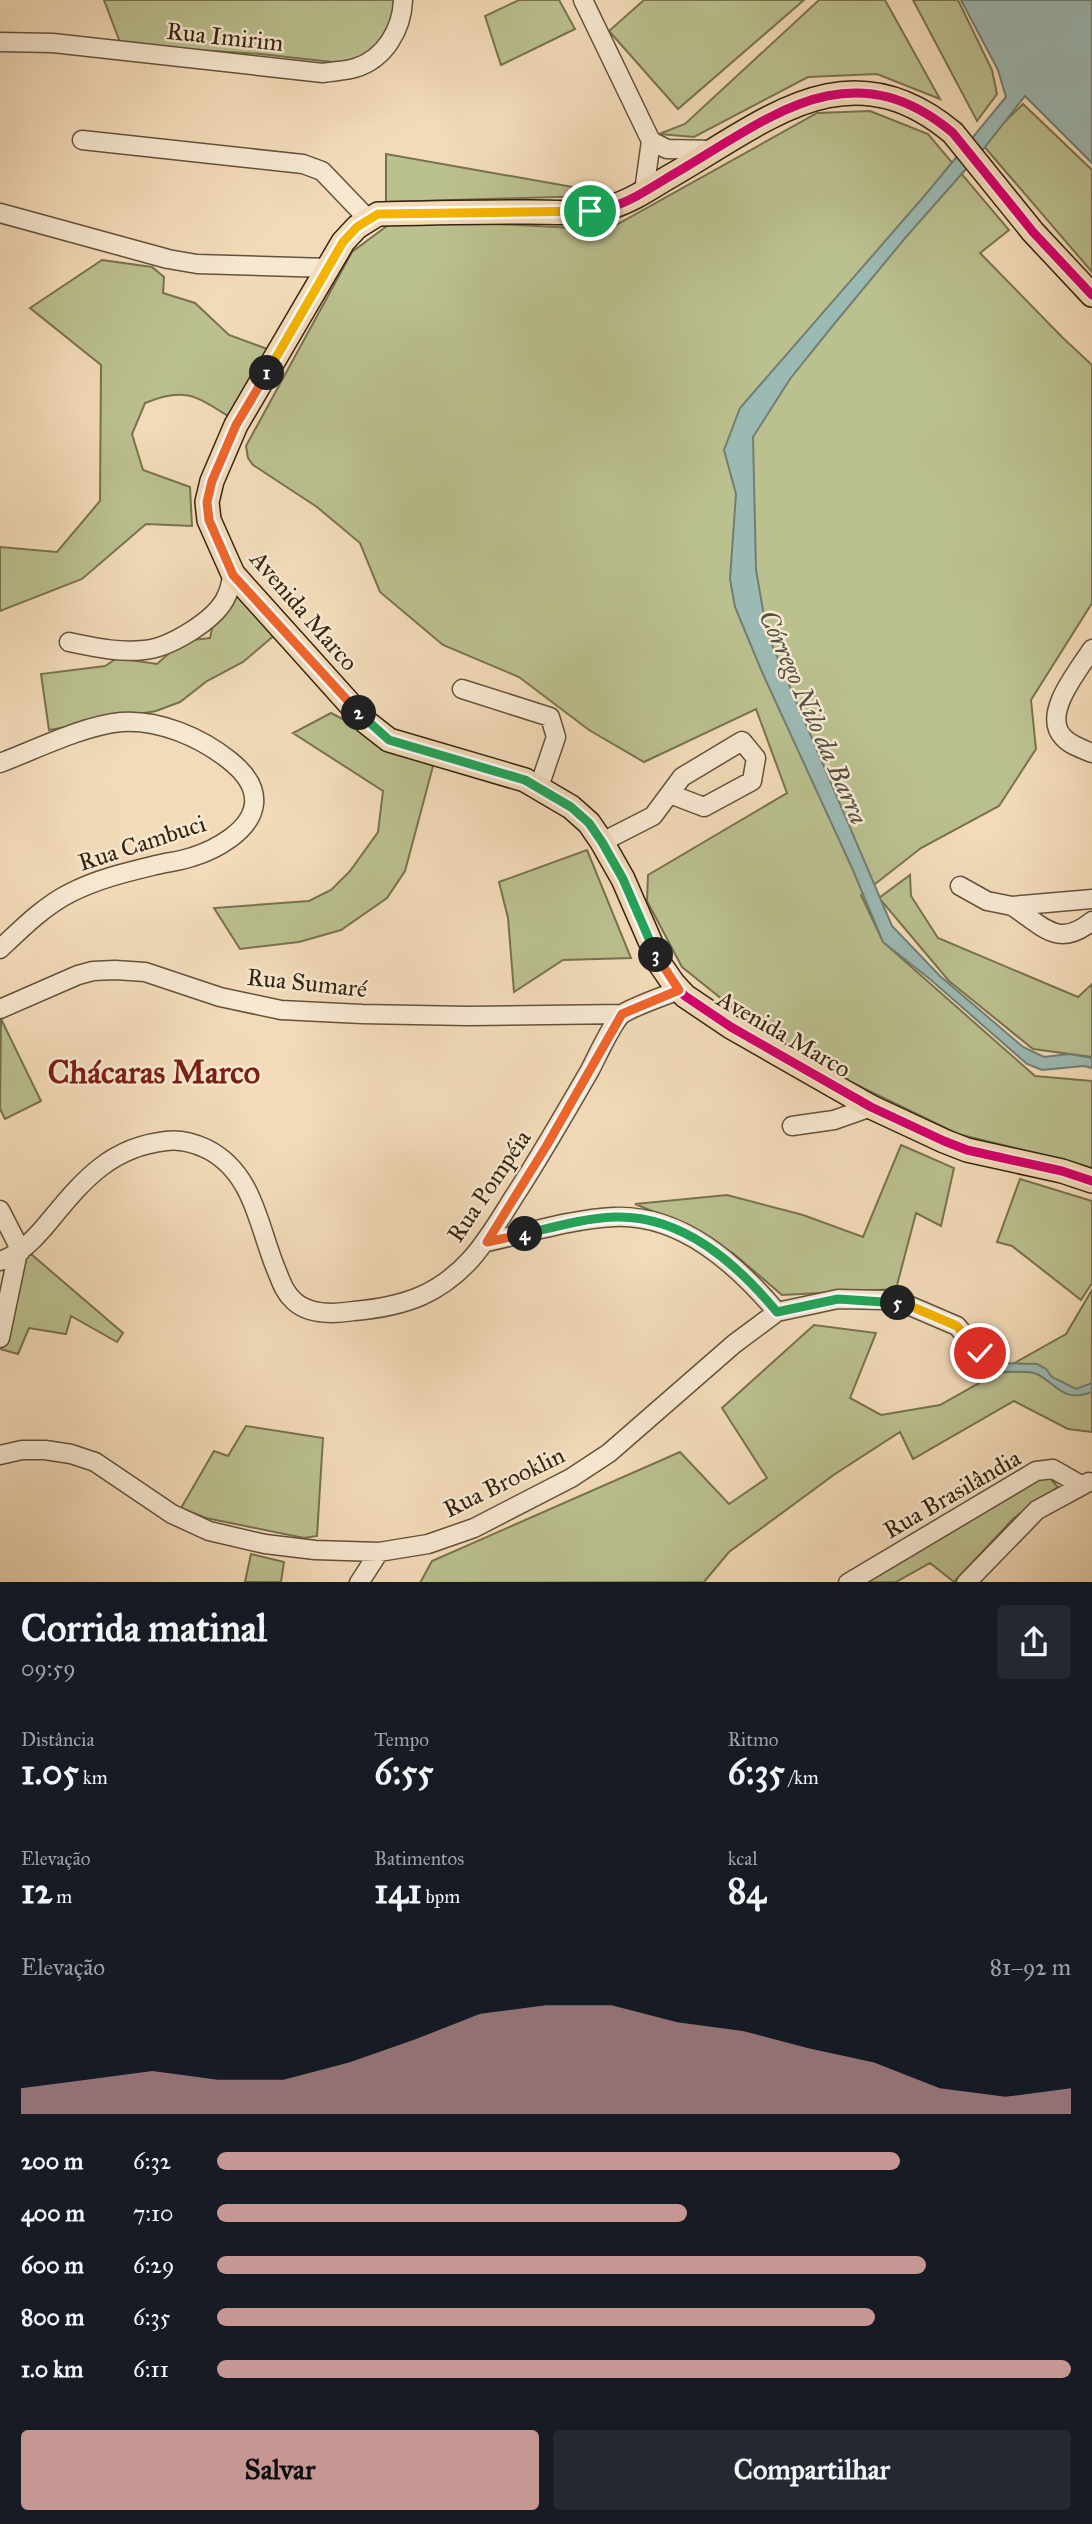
<!DOCTYPE html>
<html lang="pt">
<head>
<meta charset="utf-8">
<style>
  body { margin:0; font-family:"IM FELL Great Primer",serif; background:#242831; color:#f1f3f6; height:100vh; display:flex; flex-direction:column; font-size:26px; white-space:nowrap }
  * { box-sizing:border-box; margin:0 }
  p { font-size:23px; color:#9ea1a6 }
  .icon { flex:none; width:38px; height:38px; fill:none; stroke:currentColor; stroke-width:2; stroke-linecap:round; stroke-linejoin:round }
  .map { position:relative; height:1582px; overflow:hidden }
  .drawer { display:flex; flex-direction:column; background:#171b24; flex:1 }
  .drawer>* { flex:none }
  .pin { position:absolute; display:grid; place-items:center; width:60px; height:60px; color:#fff; margin:-30px; border:4px solid #fff; border-radius:50%; box-shadow:0 2px 7px #0007 }
  .km { position:absolute; width:35px; height:35px; margin:-18px; border-radius:50%; background:#222; color:#fff; font-size:19px; line-height:35px; text-align:center }
  .round { display:grid; place-items:center; flex:none; width:74px; height:74px; border-radius:7px; background:#242831 }
  .head { display:flex; align-items:center; justify-content:space-between; height:119px; padding:0 21px }
  h1 { font-size:38px; font-weight:700; line-height:52px }
  .figures { display:grid; grid-template-columns:repeat(3,1fr); gap:10px; height:119px; padding:7px 21px }
  .figures div { display:grid; align-content:center }
  .figures b { font-size:35px; font-weight:700 }
  .figures small { font-size:19px; font-weight:400 }
  .figures p { font-size:19px }
  .chart { height:196px; padding:14px 21px }
  .chart p { display:flex; justify-content:space-between }
  .chart svg { width:100%; height:126px; margin-top:7px; fill:#c59692; opacity:.7 }
  .button { display:flex; gap:14px; margin-top:auto; padding:14px 21px }
  .button a { flex:1; height:80px; border-radius:7px; background:#c59692; color:#111; font-size:28px; font-weight:700; line-height:80px; text-align:center }
  .button a+a { background:#242831; color:#f1f3f6 }
  ul { padding:0 21px; list-style:none; font-size:23px }
  li { display:grid; grid-template-columns:112px 84px 1fr; align-items:center; height:52px }
  li i { height:18px; border-radius:9px; background:#c59692 }
  .map>svg:first-child { display:block }
</style>
</head>
<body>
<div class="map">
<svg width="1092" height="1583" viewBox="0 0 1092 1583">
  <rect width="100%" height="100%" fill="#f3dbb9"/>
  <filter id="stains"><feTurbulence type="fractalNoise" baseFrequency=".00286" numOctaves="4"/><feColorMatrix values="0 0 0 0 .2 0 0 0 0 .09 0 0 0 0 .02 0 0 0 .5 -.17"/></filter>
  <radialGradient id="worn" r=".72"><stop offset=".6" stop-color="#630" stop-opacity="0"/><stop offset="1" stop-color="#630" stop-opacity=".3"/></radialGradient>
  <path fill="#bbc08f" stroke="#78724f" stroke-width="2" d="M104,0H396L387,35L369,55L341,63L260,54L121,45Z
    M519,0H559L575,29L501,65L485,16Z
    M644,0H804L678,109L609,31Z
    M819,0H885L940,99L877,74L808,77L694,137L659,134L685,124Z
    M913,0H958L992,70L997,94L977,121Z
    M1023,104L1092,170V272L982,144Z
    M870,111L928,134L1009,230L980,253L1062,337L1092,365V603L1031,700L1036,749L999,806L921,848L861,895L883,942L1035,1076L1092,1081V1174L1052,1157L958,1134L830,1072L743,1016L682,967L647,901L648,875L787,793L756,709L644,762L589,730L519,677L443,645L380,592L360,543L317,507L253,465L248,458L246,446L352,252L391,223H479L574,228L616,225L817,113Z
    M386,154L595,191L590,196L386,202Z
    M102,260L152,267L164,277L163,293L195,303L229,335L273,351L228,416C195,395 183,387 145,403L132,434L143,470L190,487L192,526L146,524L82,579L0,611V547L57,552L100,501L101,365L30,308Z
    M233,586L276,634L243,662L207,681L180,702L156,711L49,730L41,674L105,666L117,658L157,664L183,641L210,638L213,624Z
    M331,713L433,766L405,871L387,898L341,930L299,942L240,949L214,908L309,901L331,890L350,871L378,832L383,791L293,733Z
    M587,850L631,958L563,960L514,992L508,918L499,882Z
    M910,875L911,896L938,938L1078,997L1092,984V1057L1033,1049L949,981L879,898Z
    M1,1019L41,1101L5,1119L0,1109Z
    M901,1145L954,1168L941,1226L916,1213L896,1289L782,1295L734,1254L686,1225L635,1204L727,1195L803,1215L863,1237Z
    M1020,1179L1092,1201V1283L1081,1300L1012,1246L997,1242Z
    M31,1254L123,1333L117,1342L71,1316L66,1334L29,1328L18,1354L0,1349V1311L15,1265Z
    M1092,1290V1432L1068,1429L1014,1401L913,1459L900,1432L835,1474L729,1552L704,1582L420,1583L432,1561L680,1452L729,1504L767,1478L722,1408L814,1325L876,1333L850,1398L881,1415L940,1405L1066,1334Z
    M246,1426L323,1438L317,1536L304,1538L206,1518L181,1508L214,1451L228,1456Z
    M1036,1475L1048,1476L1058,1487L1014,1518L954,1582L930,1563L896,1582L853,1583Z
    M251,1554L284,1562L281,1582H245Z"/>
  <path fill="#9cbab4" stroke="#737e72" stroke-width="2" d="M961,0H1092V163L1025,96L981,152L906,237L830,329L790,379L753,437L756,570L767,633L892,926L940,976L1023,1047L1044,1057L1069,1054L1092,1058V1068L1084,1066L1042,1070L1027,1064L931,980L883,942L852,868L762,672L735,607L730,579L736,494L724,450L740,408L926,194L1006,97L998,70Z
    M992,1363L1037,1364L1046,1369L1052,1377L1076,1389L1092,1383V1392C1063,1403 1058,1385 1037,1374C1027,1369 997,1373 985,1373Z"/>
  <g fill="none" stroke-linecap="round" stroke-linejoin="round">
    <defs>
      <path id="minor" d="M583,0L651,141L644,191
        M0,42L53,43L323,73C333,71 345,71 355,68C385,59 402,29 403,0
        M82,140L303,164L322,171L368,219
        M651,141L667,149L714,150
        M0,213L168,259L197,264L328,268
        M69,642C94,647 118,653 144,650C169,648 217,620 227,595C230,589 231,581 233,574
        M1092,649C1079,670 1041,714 1063,737C1070,745 1082,749 1092,753
        M462,689L550,717L556,737L539,787
        M0,763C37,749 82,726 121,722C158,719 200,737 229,760C243,771 256,785 254,804C251,831 215,850 192,857C181,861 168,862 156,865C127,872 97,879 70,893C44,906 21,929 0,949
        M602,842L653,816L682,777L742,741L756,758L752,781L704,807L670,794
        M960,886L987,901L1012,906L1092,899
        M1012,906C1043,926 1058,949 1092,921
        M0,1009L78,975L93,971L115,970L145,972L220,997L281,1010L362,1014L468,1016L622,1014
        M792,1126L834,1120L871,1107
        M0,1210L21,1251
        M487,1242C528,1233 572,1219 614,1217C682,1214 737,1265 777,1312
        M0,1261C22,1254 38,1235 52,1218C85,1178 112,1147 166,1141C181,1139 194,1143 207,1149C254,1173 258,1226 276,1269C281,1281 284,1292 294,1301C309,1315 335,1314 354,1311C377,1309 400,1305 421,1296C472,1273 491,1232 519,1189C544,1150 567,1110 590,1070C597,1057 611,1025 621,1015C629,1008 667,995 679,990
        M0,1338L18,1252
        M0,1455L22,1450H45L71,1454L95,1462L172,1514L209,1531L265,1544L315,1550L379,1552L428,1544L474,1528L571,1478L609,1453L734,1344L777,1312L838,1299L884,1300L908,1305L957,1326L980,1353
        M359,1583L379,1552
        M848,1583L1036,1471L1053,1469L1081,1485
        M966,1583L1037,1510L1089,1482"/>
      <path id="major" d="M1092,295L1033,232L953,133C847,44 764,123 667,178C649,189 631,201 611,207C583,216 550,211 521,212C473,212 426,213 378,214L357,227L343,242L236,425L212,481L207,502L209,520L233,574L366,722L389,740L525,780L571,807L589,823L602,842L623,879L660,964L673,983L685,996L731,1027L871,1107L944,1141L967,1150L1062,1171L1092,1181"/>
    </defs>
    <use href="#minor" stroke="#64523a" stroke-width="21"/>
    <use href="#major" stroke="#35240f" stroke-width="26"/>
    <use href="#minor" stroke="#f7e8d2" stroke-width="18"/>
    <use href="#major" stroke="#f3dbb9" stroke-width="23"/>
    <defs>
      <path id="cycleway" d="M1092,295L1033,232L953,133C847,44 764,123 667,178C649,189 631,201 611,207C583,216 550,211 521,212C473,212 426,213 378,214L357,227L343,242L236,425L212,481L207,502L209,520L233,574L366,722L389,740L525,780L571,807L589,823L602,842L623,879L660,964L673,983L685,996L731,1027L871,1107L944,1141L967,1150L1062,1171L1092,1181"/>
    </defs>
    <use href="#cycleway" stroke="#f7e8d2" stroke-width="13"/>
    <use href="#cycleway" stroke="#d6006c" stroke-width="9"/>
  </g>
  <g fill="none" stroke-linecap="round" stroke-linejoin="round">
    <defs>
      <path id="split-1" d="M267,373L343,242L357,227L378,214L590,211"/>
      <path id="split-2" d="M267,373L236,425L212,481L207,502L209,520L233,575L359,713"/>
      <path id="split-3" d="M359,713L389,740L525,780L571,807L589,823L602,842L623,879L656,955"/>
      <path id="split-4" d="M525,1234L487,1242L547,1145L622,1014L679,990L656,955"/>
      <path id="split-5" d="M525,1234C554,1227 585,1218 615,1217C683,1215 737,1264 777,1312L838,1299L898,1303"/>
      <path id="split-6" d="M898,1303L908,1305L957,1326L980,1353"/>
    </defs>
    <use href="#split-1" stroke="#fff" stroke-width="14"/>
    <use href="#split-2" stroke="#fff" stroke-width="14"/>
    <use href="#split-3" stroke="#fff" stroke-width="14"/>
    <use href="#split-4" stroke="#fff" stroke-width="14"/>
    <use href="#split-5" stroke="#fff" stroke-width="14"/>
    <use href="#split-6" stroke="#fff" stroke-width="14"/>
    <use href="#split-1" stroke="#f5b400" stroke-width="9"/>
    <use href="#split-2" stroke="#f0652b" stroke-width="9"/>
    <use href="#split-3" stroke="#22a559" stroke-width="9"/>
    <use href="#split-4" stroke="#f0652b" stroke-width="9"/>
    <use href="#split-5" stroke="#22a559" stroke-width="9"/>
    <use href="#split-6" stroke="#f5b400" stroke-width="9"/>
  </g>
  <g text-anchor="middle" dominant-baseline="central" stroke-width="5" stroke-linejoin="round" paint-order="stroke">
    <g font-size="24" fill="#35240f" stroke="#f7e8d2">
      <text transform="translate(225 37) rotate(6)">Rua Imirim</text>
      <text transform="translate(304 611) rotate(49)">Avenida Marco</text>
      <text transform="translate(142 843) rotate(-18)">Rua Cambuci</text>
      <text transform="translate(307 983) rotate(6)">Rua Sumaré</text>
      <text transform="translate(784 1034) rotate(30)">Avenida Marco</text>
      <text transform="translate(489 1186) rotate(-56)">Rua Pompéia</text>
      <text transform="translate(504 1482) rotate(-26)">Rua Brooklin</text>
      <text transform="translate(952 1494) rotate(-30)">Rua Brasilândia</text>
    </g>
    <g font-size="26" font-style="italic" fill="#545141" stroke="#f7e8d2">
      <text transform="translate(814 717) rotate(66)">Córrego Nilo da Barra</text>
    </g>
    <g font-size="32" font-weight="bold" fill="#7a1f14" stroke="#f7e8d2">
      <text x="154" y="1072">Chácaras Marco</text>
    </g>
  </g>
  <rect width="100%" height="100%" filter="url(#stains)"/>
  <rect width="100%" height="100%" fill="url(#worn)"/>
</svg>
<div class="pin" style="left:590px;top:211px;background:#1e9e55"><svg class="icon" aria-label="arrive" viewBox="0 0 24 24"><path d="M6 21V4h12l-3 4 3 4H6"/></svg></div>
<div class="pin" style="left:980px;top:1353px;background:#d93025"><svg class="icon" aria-label="check" viewBox="0 0 24 24"><path d="M5 12l5 5 9-10"/></svg></div>
<b class="km" style="left:267px;top:373px">1</b>
<b class="km" style="left:359px;top:713px">2</b>
<b class="km" style="left:656px;top:955px">3</b>
<b class="km" style="left:525px;top:1234px">4</b>
<b class="km" style="left:898px;top:1303px">5</b>
</div>
<section class="drawer">
<div class="head"><div><h1>Corrida matinal</h1><p>09:59</p></div><a class="round"><svg class="icon" aria-label="share" viewBox="0 0 24 24"><path d="M12 15V3M7 8l5-5 5 5M5 13v7h14v-7"/></svg></a></div>
<div class="figures">
<div><p>Distância</p><b>1.05<small> km</small></b></div>
<div><p>Tempo</p><b>6:55</b></div>
<div><p>Ritmo</p><b>6:35<small> /km</small></b></div>
</div>
<div class="figures">
<div><p>Elevação</p><b>12<small> m</small></b></div>
<div><p>Batimentos</p><b>141<small> bpm</small></b></div>
<div><p>kcal</p><b>84</b></div>
</div>
<div class="chart"><p><span>Elevação</span>81–92 m</p>
<svg viewBox="0 0 160 44" preserveAspectRatio="none"><path d="M0 44V35L10 32L20 29L30 32L40 32L50 26L60 18L70 9L80 6L90 6L100 12L110 15L120 21L130 26L140 35L150 38L160 35V44z"/></svg>
</div>
<ul>
<li><b>200 m</b>6:32<i style="width:80%"></i></li>
<li><b>400 m</b>7:10<i style="width:55%"></i></li>
<li><b>600 m</b>6:29<i style="width:83%"></i></li>
<li><b>800 m</b>6:35<i style="width:77%"></i></li>
<li><b>1.0 km</b>6:11<i style="width:100%"></i></li>
</ul>
<div class="button"><a>Salvar</a><a>Compartilhar</a></div>
</section>
</body>
</html>
